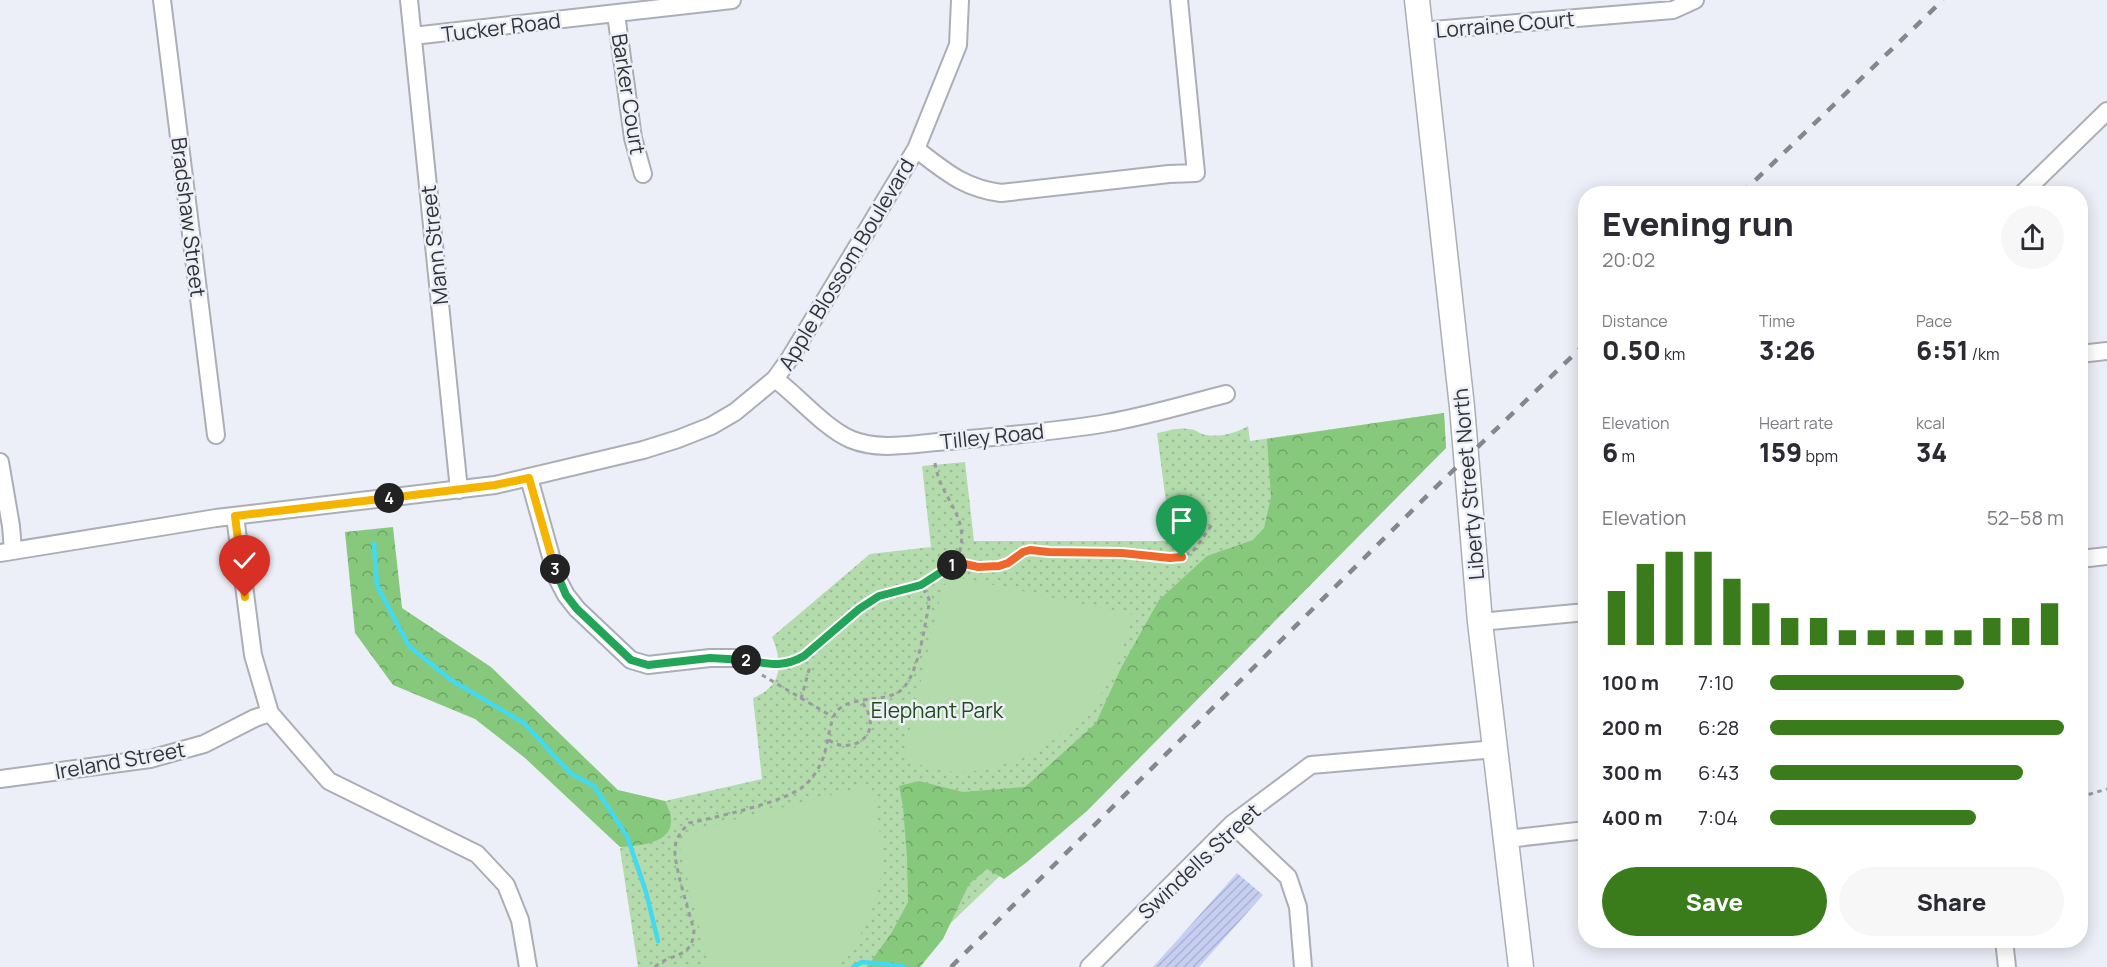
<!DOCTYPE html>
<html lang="en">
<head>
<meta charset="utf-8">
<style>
  body { margin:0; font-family:Manrope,sans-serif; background:#f7f7f7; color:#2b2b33; height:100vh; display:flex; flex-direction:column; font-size:22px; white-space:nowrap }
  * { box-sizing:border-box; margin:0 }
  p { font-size:20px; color:#7c7c81 }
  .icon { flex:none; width:33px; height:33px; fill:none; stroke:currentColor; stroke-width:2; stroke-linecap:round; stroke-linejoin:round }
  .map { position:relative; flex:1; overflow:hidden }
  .sheet { position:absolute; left:1578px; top:186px; width:510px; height:762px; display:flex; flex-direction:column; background:#fff; border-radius:24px; box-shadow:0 3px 15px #0003 }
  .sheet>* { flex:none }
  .pin { position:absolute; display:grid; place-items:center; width:51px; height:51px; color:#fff; margin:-62px -26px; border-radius:50% 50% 50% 0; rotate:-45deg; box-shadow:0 0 6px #0007 }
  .pin .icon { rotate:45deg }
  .km { position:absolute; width:30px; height:30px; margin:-15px; border-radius:50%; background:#222; color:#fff; font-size:16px; line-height:30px; text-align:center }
  .round { display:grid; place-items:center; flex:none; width:63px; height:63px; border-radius:32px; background:#f7f7f7 }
  .head { display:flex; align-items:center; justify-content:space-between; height:102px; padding:0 24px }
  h1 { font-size:33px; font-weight:800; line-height:45px }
  .stats { display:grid; grid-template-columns:repeat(3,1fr); gap:9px; height:102px; padding:6px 24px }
  .stats div { display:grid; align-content:center }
  .stats b { font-size:26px; font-weight:800 }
  .stats small { font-size:16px; font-weight:400 }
  .stats p { font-size:16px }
  .chart { height:168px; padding:12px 24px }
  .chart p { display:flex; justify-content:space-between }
  .chart svg { width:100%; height:108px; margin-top:6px; stroke:#3a7b1c; stroke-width:6 }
  .button { display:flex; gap:12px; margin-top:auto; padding:12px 24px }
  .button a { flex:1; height:69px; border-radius:36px; background:#3a7b1c; color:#fff; font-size:24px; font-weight:800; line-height:69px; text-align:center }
  .button a+a { background:#f7f7f7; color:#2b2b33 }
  ul { padding:0 24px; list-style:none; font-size:20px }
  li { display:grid; grid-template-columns:96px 72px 1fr; align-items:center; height:45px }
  li i { height:15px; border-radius:8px; background:#3a7b1c }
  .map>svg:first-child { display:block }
</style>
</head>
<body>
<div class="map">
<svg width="2107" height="967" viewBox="0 0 2107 967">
  <defs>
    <pattern id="grass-dots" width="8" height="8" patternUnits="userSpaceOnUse" patternTransform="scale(1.5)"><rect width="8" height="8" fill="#b3dbac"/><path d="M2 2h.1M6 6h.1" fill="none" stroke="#9abc95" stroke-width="1.8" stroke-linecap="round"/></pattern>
    <pattern id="forest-crowns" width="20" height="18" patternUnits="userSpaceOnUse" patternTransform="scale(1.5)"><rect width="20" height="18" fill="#87c97c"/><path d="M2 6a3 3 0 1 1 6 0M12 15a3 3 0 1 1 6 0" fill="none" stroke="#6fa466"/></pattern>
    <pattern id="building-hatch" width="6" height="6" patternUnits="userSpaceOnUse" patternTransform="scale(1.5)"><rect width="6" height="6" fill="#c6cef2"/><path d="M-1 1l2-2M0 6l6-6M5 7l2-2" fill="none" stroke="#abb1d0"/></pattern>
  </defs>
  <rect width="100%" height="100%" fill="#edeff8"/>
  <path fill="url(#grass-dots)" d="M1444,413L1446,448L905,967H638L620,849L665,801L762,779L753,698C783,686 783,663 772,637L870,554L931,547L922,466L965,462L974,541H1171L1157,433C1167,431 1178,427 1189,429C1194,429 1198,432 1202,434C1217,438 1235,434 1248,426L1250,441Z"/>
  <path fill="url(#forest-crowns)" d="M1444,413L1446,448L1087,811L1027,862L1004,879L987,869L969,884L943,939L920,967H867L892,932L908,902L907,858L903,806L899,786L919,781L963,792L1025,787L1096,723L1121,668L1159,600L1207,556L1253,540L1264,528L1271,497L1267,439Z
    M393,527L402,608L491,667L618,790L665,801C685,840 651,845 620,847L525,758L475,719L393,685L355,633L345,532Z"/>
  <path fill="#b3dbac" d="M956,577L1134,615C1124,645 1114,678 1095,703C1066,740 1007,772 960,772C940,772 920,766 903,758L943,586Z
    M871,785C875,808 881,831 882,854C882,896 865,939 835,967H709L679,844L686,832Z"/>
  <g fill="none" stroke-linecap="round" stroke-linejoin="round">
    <path stroke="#42d9f1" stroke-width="4.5" d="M374,544L377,586L409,646L451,680L524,723L570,773L594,786L627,836L646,892L658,941
      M853,967L862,962L903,966"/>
  </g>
  <path fill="url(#building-hatch)" d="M1237,873L1263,895L1199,967H1153Z"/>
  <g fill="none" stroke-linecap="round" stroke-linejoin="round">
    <defs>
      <path id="service" d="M736,658C761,663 781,669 804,656L859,609"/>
      <path id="minor" d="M162,0L216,435
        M409,0L459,490
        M616,14L633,138L643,174
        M1420,31L1673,10L1695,0
        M413,36L732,0
        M916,149C945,171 963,188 1001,193L1169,174L1196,173L1179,0
        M2022,194L2107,111
        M2080,354L2107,351
        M775,379C798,396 825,428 850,439C880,452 917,443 949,441C1001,436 1055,432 1107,423C1147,416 1187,404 1226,394
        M0,462L11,526L13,550
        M529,478L557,578L566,595L577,609L631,660L648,665L710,658H736
        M235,516L253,655L270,713L329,781L477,854L506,885L520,920L528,967
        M0,553L216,518L495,485L643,450L678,439L711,426L735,412L775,379L790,358L916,149L958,45L960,0
        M2080,559L2107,556
        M1480,622L1586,612
        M0,779L150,759L204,744L255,718L270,713
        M1232,824L1288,877L1298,907L1303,967
        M1507,839L1586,830
        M2004,940L2007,967
        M1089,967L1232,824L1311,765L1496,749"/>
      <path id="secondary" d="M1417,0L1462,407L1480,622L1521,967"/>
    </defs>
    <use href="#service" stroke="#acaeb6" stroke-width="11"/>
    <use href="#minor" stroke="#acaeb6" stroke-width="20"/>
    <use href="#secondary" stroke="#acaeb6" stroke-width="27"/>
    <path stroke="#999ba1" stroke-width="3" stroke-dasharray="4.5 4.5" stroke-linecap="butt" d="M935,463C941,503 975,517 956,562
      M868,603L879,596L921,585L956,562L978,567L999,566L1008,563L1023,552L1030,550L1049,552L1098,551L1170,558C1199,556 1196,544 1212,525
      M762,675L833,717
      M801,699L810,666
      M829,740C845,753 874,742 870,719C869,712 865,706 861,701
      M2080,797L2107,789
      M655,967C671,952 692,960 694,931C690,914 673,863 675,848C676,838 682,830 689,823C716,817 787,802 805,785C812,779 817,771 821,763C828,749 829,720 837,711C845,702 858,701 870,699C879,698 889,697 897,693C918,682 924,627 929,605V599L921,585"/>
    <use href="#service" stroke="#fff" stroke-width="8"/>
    <use href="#minor" stroke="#fff" stroke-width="16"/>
    <use href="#secondary" stroke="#fff" stroke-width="24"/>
    <path stroke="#85878c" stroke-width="4.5" stroke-dasharray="10 10" stroke-linecap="butt" d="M1741,194L1943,0
      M951,967L1438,485L1586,343"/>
  </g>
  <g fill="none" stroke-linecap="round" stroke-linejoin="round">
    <defs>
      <path id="split-1" d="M952,565L956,562L978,567L999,566L1008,563L1023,552L1030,550L1049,552L1122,553L1170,558L1182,557"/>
      <path id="split-2" d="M746,660C769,664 783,668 804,656L859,609L879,596L921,585L952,565"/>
      <path id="split-3" d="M555,569L566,595L577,609L631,660L648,665L710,658L746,660"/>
      <path id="split-4" d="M389,498L495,485L529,478L555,569"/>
      <path id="split-5" d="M245,597L235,516L389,498"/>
    </defs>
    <use href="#split-1" stroke="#fff" stroke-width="12"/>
    <use href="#split-2" stroke="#fff" stroke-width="12"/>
    <use href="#split-3" stroke="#fff" stroke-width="12"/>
    <use href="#split-4" stroke="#fff" stroke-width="12"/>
    <use href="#split-5" stroke="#fff" stroke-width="12"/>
    <use href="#split-1" stroke="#f0652b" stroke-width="8"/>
    <use href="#split-2" stroke="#22a559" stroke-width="8"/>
    <use href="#split-3" stroke="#22a559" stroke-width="8"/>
    <use href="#split-4" stroke="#f5b400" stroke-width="8"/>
    <use href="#split-5" stroke="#f5b400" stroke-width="8"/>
  </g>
  <g text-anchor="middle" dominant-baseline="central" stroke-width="5" stroke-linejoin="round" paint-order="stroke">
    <g font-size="21" fill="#323336" stroke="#edeff8">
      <text transform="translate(1505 24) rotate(-5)">Lorraine Court</text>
      <text transform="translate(501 27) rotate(-7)">Tucker Road</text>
      <text transform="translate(629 94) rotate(81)">Barker Court</text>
      <text transform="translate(189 217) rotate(83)">Bradshaw Street</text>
      <text transform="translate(434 245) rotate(-96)">Mann Street</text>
      <text transform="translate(846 264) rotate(-59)">Apple Blossom Boulevard</text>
      <text transform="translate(992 436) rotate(-6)">Tilley Road</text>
      <text transform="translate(1468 484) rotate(-95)">Liberty Street North</text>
      <text transform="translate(120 760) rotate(-10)">Ireland Street</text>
      <text transform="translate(1199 861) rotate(-43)">Swindells Street</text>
    </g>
    <g font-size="21" fill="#1f4b17" stroke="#edeff8">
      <text x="937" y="710">Elephant Park</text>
    </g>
  </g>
</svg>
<div class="pin" style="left:1182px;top:557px;background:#1e9e55"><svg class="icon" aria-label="arrive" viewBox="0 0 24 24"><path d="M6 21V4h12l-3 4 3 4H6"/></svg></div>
<div class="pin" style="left:245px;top:597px;background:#d93025"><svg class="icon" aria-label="check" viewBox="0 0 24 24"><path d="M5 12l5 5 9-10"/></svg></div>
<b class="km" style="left:952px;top:565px">1</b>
<b class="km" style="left:746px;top:660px">2</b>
<b class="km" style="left:555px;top:569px">3</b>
<b class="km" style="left:389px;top:498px">4</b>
<section class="sheet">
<div class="head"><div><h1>Evening run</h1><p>20:02</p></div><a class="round"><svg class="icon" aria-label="share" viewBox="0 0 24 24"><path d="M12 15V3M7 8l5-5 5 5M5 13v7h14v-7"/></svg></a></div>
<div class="stats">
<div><p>Distance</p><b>0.50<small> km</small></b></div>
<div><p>Time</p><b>3:26</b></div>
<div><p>Pace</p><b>6:51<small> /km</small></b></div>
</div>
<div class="stats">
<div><p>Elevation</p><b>6<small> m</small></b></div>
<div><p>Heart rate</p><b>159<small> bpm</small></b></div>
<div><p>kcal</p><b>34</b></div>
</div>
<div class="chart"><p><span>Elevation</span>52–58 m</p>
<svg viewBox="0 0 160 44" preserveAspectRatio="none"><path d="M5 44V22M15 44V11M25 44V6M35 44V6M45 44V17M55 44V27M65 44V33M75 44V33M85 44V38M95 44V38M105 44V38M115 44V38M125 44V38M135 44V33M145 44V33M155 44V27"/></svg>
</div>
<ul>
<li><b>100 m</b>7:10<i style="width:66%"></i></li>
<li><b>200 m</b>6:28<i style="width:100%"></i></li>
<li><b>300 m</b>6:43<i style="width:86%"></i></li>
<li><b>400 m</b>7:04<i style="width:70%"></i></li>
</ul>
<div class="button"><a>Save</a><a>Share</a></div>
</section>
</div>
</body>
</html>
